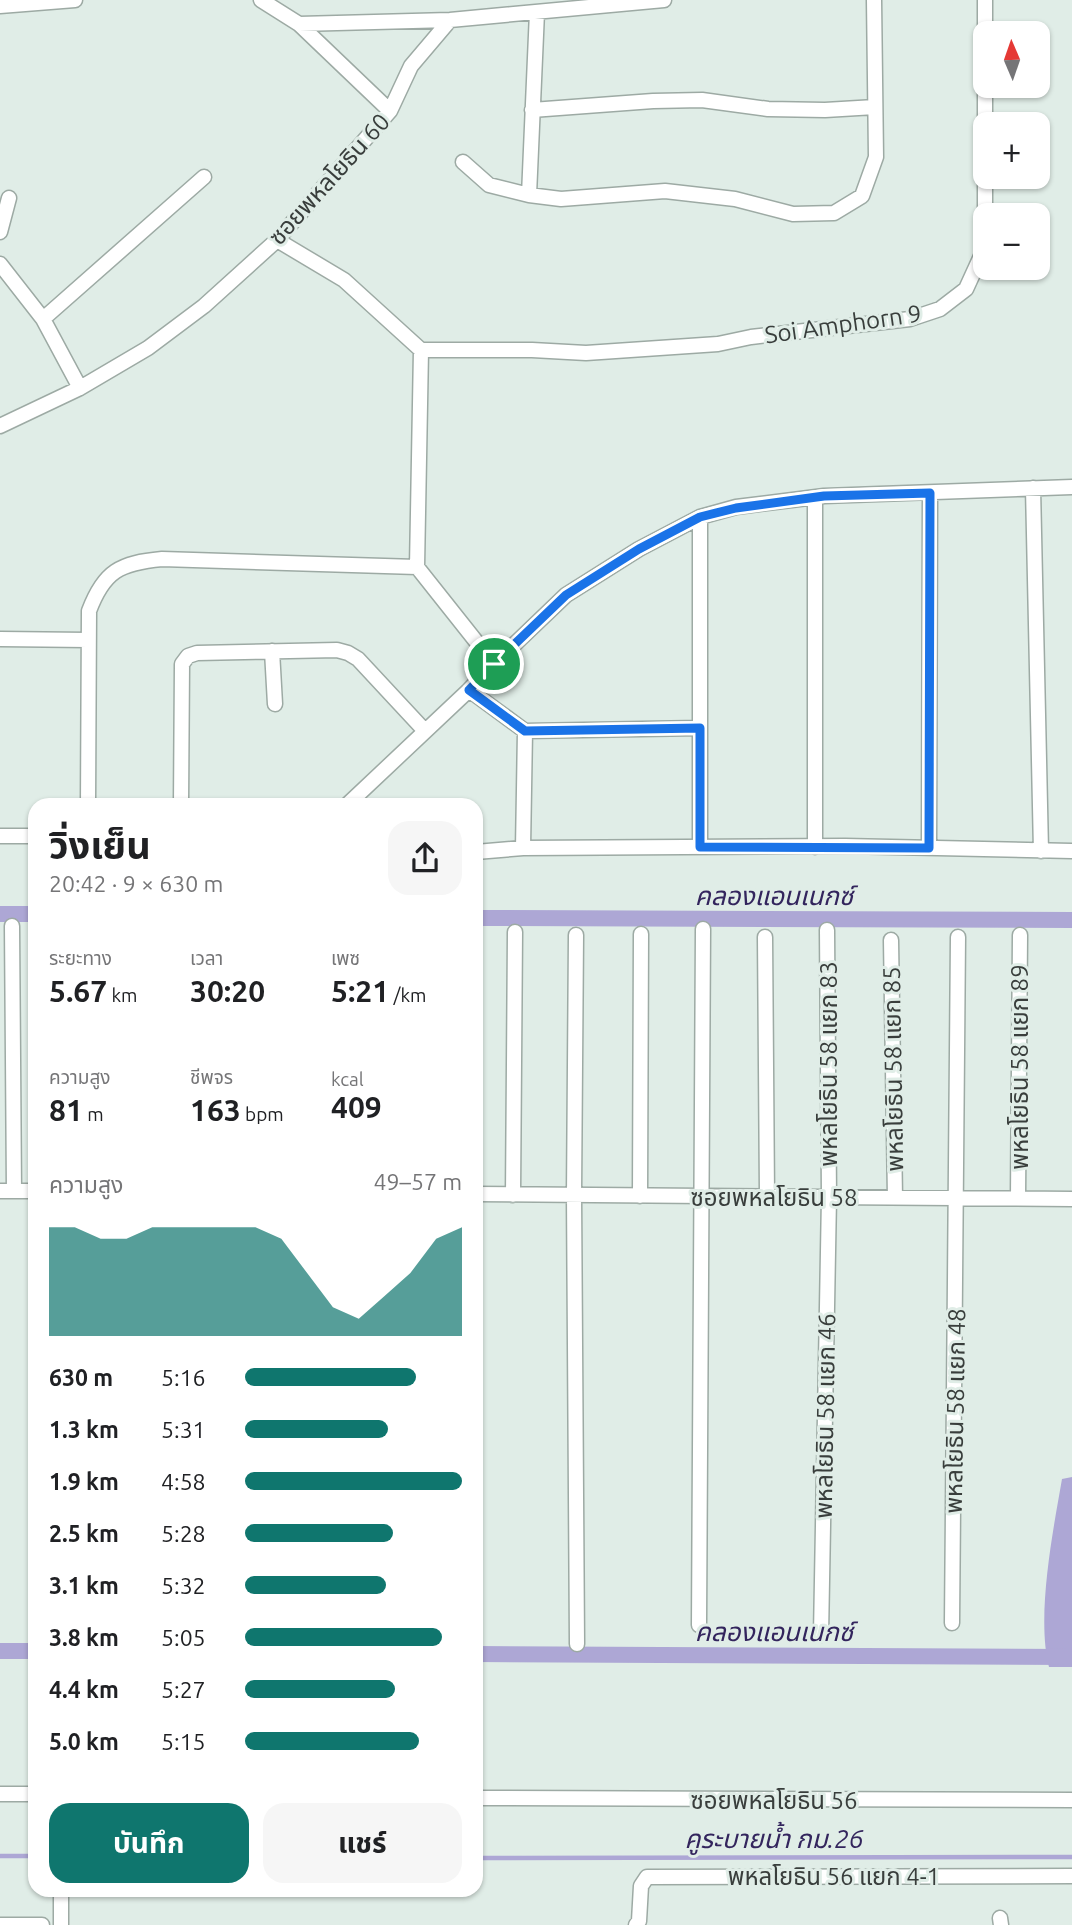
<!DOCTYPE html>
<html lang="th">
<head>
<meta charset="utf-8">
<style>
  body { margin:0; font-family:Ubuntu,"Noto Sans Thai",sans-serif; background:#f6f6f6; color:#202124; height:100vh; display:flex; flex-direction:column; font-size:26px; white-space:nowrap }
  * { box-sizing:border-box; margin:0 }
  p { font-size:23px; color:#757577 }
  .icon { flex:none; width:38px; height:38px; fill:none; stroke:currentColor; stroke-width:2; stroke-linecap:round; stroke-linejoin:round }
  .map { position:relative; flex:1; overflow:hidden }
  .drawer { position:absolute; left:28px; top:798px; width:455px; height:1099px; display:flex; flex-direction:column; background:#fff; border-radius:21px; box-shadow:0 2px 5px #0004 }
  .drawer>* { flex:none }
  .needle { width:46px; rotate:358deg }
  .tools { position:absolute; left:973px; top:21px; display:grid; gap:14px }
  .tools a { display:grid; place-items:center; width:77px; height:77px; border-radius:14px; background:#fff; box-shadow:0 2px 5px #0004; font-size:35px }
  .pin { position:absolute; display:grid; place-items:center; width:60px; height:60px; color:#fff; margin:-30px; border:4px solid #fff; border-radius:50%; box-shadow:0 2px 7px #0007 }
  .round { display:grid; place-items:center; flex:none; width:74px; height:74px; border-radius:21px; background:#f6f6f6 }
  .summary { display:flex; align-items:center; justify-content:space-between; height:119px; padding:0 21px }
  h1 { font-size:38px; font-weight:700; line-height:52px }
  .figures { display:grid; grid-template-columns:repeat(3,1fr); gap:10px; height:119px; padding:7px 21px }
  .figures div { display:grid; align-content:center }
  .figures b { font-size:30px; font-weight:700 }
  .figures small { font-size:19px; font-weight:400 }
  .figures p { font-size:19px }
  .chart { height:196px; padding:14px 21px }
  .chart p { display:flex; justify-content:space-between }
  .chart svg { width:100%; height:126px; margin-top:7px; fill:#0f766e; opacity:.7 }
  .cta { display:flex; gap:14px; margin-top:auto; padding:14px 21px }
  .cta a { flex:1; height:80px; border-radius:21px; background:#0f766e; color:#fff; font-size:28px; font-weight:700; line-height:80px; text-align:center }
  .cta a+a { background:#f6f6f6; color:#202124 }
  ul { padding:0 21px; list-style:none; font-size:23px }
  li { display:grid; grid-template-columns:112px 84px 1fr; align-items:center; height:52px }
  li i { height:18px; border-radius:9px; background:#0f766e }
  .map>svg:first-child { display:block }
</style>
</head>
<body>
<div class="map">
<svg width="1072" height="1925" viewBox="0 0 1072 1925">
  <rect width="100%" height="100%" fill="#e0ede7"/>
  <path fill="#ada7d5" d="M1072,1477V1667H1049C1036,1616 1053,1531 1062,1479Z"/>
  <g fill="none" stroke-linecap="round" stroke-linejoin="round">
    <path stroke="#ada7d5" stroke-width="4.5" d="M0,1856H35
      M476,1858L1072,1857"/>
    <path stroke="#ada7d5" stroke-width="16" d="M0,914H35
      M476,918L1072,920
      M0,1651H35
      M476,1654L1072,1657"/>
    <defs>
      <path id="street" d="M261,0L299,24L390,111
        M0,6L75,0
        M299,24L450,20L664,0
        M532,110L653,101L702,100L768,109L825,110L875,107
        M463,162L489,185L529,195L561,199L665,191L735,199L793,214L834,213L862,196L876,157L874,0
        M529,195L537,12
        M0,232L9,198
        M277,240L344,280L421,350
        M0,264L43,319L80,388
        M43,319L204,177
        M421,350H532L586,353L718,344L751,337L910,319L940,309L966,289L982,254L985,221V0
        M0,426L80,388L148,348L204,306L277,240L390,111L411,66L450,20
        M1033,488L1041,851
        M417,567L421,350
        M0,639L88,640
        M272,651L275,704
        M469,690L525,731L523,848
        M525,731L700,728
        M88,805L89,611C104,571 120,563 162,559L417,567L494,664
        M181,805L182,664L188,656L197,653L337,650L348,653L358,659L425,731
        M347,805L469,690L494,664L566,595L639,549L700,517L736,507L824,496L1072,487
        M0,836H35
        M700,847V517
        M815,847V498
        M929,848L930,493
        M476,852L523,848L845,846L1072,851
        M12,926L14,1191
        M576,935L574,1195L577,1644
        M765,937L767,1196
        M891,940L895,1198
        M0,1191H35
        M476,1194L1072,1199
        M513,1195L515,932
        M640,1196L641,934
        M1018,1198L1020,935
        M952,1623L958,937
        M699,1625L703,929
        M821,1635L829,1197L827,930
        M0,1794H35
        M476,1798L1072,1800
        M1000,1918L1001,1925
        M0,1925H42
        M61,1925V1890
        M636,1925L639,1921L641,1886L647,1877L1072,1876"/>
    </defs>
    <use href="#street" stroke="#9daaa4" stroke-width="17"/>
    <use href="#street" stroke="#fff" stroke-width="14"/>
  </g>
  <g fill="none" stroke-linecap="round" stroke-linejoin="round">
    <defs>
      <path id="route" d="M930,493L929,848L700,847V728L525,731L469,690L494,664L566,595L639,549L700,517L736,508L824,496Z"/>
    </defs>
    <use href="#route" stroke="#fff" stroke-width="14"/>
    <use href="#route" stroke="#1a73e8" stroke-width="9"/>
  </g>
  <g text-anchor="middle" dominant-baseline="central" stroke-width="6" stroke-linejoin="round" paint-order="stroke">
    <g font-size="24" fill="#393e3c" stroke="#e0ede7">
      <text transform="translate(329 179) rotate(-48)">ซอยพหลโยธิน 60</text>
      <text transform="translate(843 324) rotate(-8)">Soi Amphorn 9</text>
      <text transform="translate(828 1064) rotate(-90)">พหลโยธิน 58 แยก 83</text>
      <text transform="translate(1019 1067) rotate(-90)">พหลโยธิน 58 แยก 89</text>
      <text transform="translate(893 1069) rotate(-91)">พหลโยธิน 58 แยก 85</text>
      <text x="774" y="1197">ซอยพหลโยธิน 58</text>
      <text transform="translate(955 1411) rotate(-89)">พหลโยธิน 58 แยก 48</text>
      <text transform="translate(825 1416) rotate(-89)">พหลโยธิน 58 แยก 46</text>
      <text x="774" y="1800">ซอยพหลโยธิน 56</text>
      <text x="834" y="1876">พหลโยธิน 56 แยก 4-1</text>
    </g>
    <g font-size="26" font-style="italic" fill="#33255d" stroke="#e0ede7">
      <text x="774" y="895">คลองแอนเนกซ์</text>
      <text x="774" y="1631">คลองแอนเนกซ์</text>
      <text x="774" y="1838">คูระบายน้ำ กม.26</text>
    </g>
  </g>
</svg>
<div class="tools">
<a><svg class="needle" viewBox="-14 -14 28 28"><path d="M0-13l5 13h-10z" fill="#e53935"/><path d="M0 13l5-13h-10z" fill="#757577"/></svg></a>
<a>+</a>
<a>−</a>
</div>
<div class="pin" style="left:494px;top:664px;background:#1e9e55"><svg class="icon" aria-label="arrive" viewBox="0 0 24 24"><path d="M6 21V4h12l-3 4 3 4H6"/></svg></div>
<section class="drawer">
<div class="summary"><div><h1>วิ่งเย็น</h1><p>20:42 · 9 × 630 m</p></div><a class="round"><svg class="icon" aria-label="share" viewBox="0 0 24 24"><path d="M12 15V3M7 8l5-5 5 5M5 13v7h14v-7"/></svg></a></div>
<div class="figures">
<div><p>ระยะทาง</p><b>5.67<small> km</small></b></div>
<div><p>เวลา</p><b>30:20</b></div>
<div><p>เพซ</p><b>5:21<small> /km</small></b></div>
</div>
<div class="figures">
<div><p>ความสูง</p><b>81<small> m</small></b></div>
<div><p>ชีพจร</p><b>163<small> bpm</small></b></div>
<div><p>kcal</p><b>409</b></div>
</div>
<div class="chart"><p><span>ความสูง</span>49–57 m</p>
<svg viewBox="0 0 160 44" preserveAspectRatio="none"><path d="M0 44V6L10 6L20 10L30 10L40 6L50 6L60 6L70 6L80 6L90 10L100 22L110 34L120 38L130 30L140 22L150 10L160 6V44z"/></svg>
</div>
<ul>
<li><b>630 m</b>5:16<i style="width:79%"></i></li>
<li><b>1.3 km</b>5:31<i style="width:66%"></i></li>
<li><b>1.9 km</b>4:58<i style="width:100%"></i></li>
<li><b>2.5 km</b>5:28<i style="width:68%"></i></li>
<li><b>3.1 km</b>5:32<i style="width:65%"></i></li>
<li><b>3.8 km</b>5:05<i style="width:91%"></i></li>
<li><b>4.4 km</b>5:27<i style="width:69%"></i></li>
<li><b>5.0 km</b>5:15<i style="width:80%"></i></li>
</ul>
<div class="cta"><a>บันทึก</a><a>แชร์</a></div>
</section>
</div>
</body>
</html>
